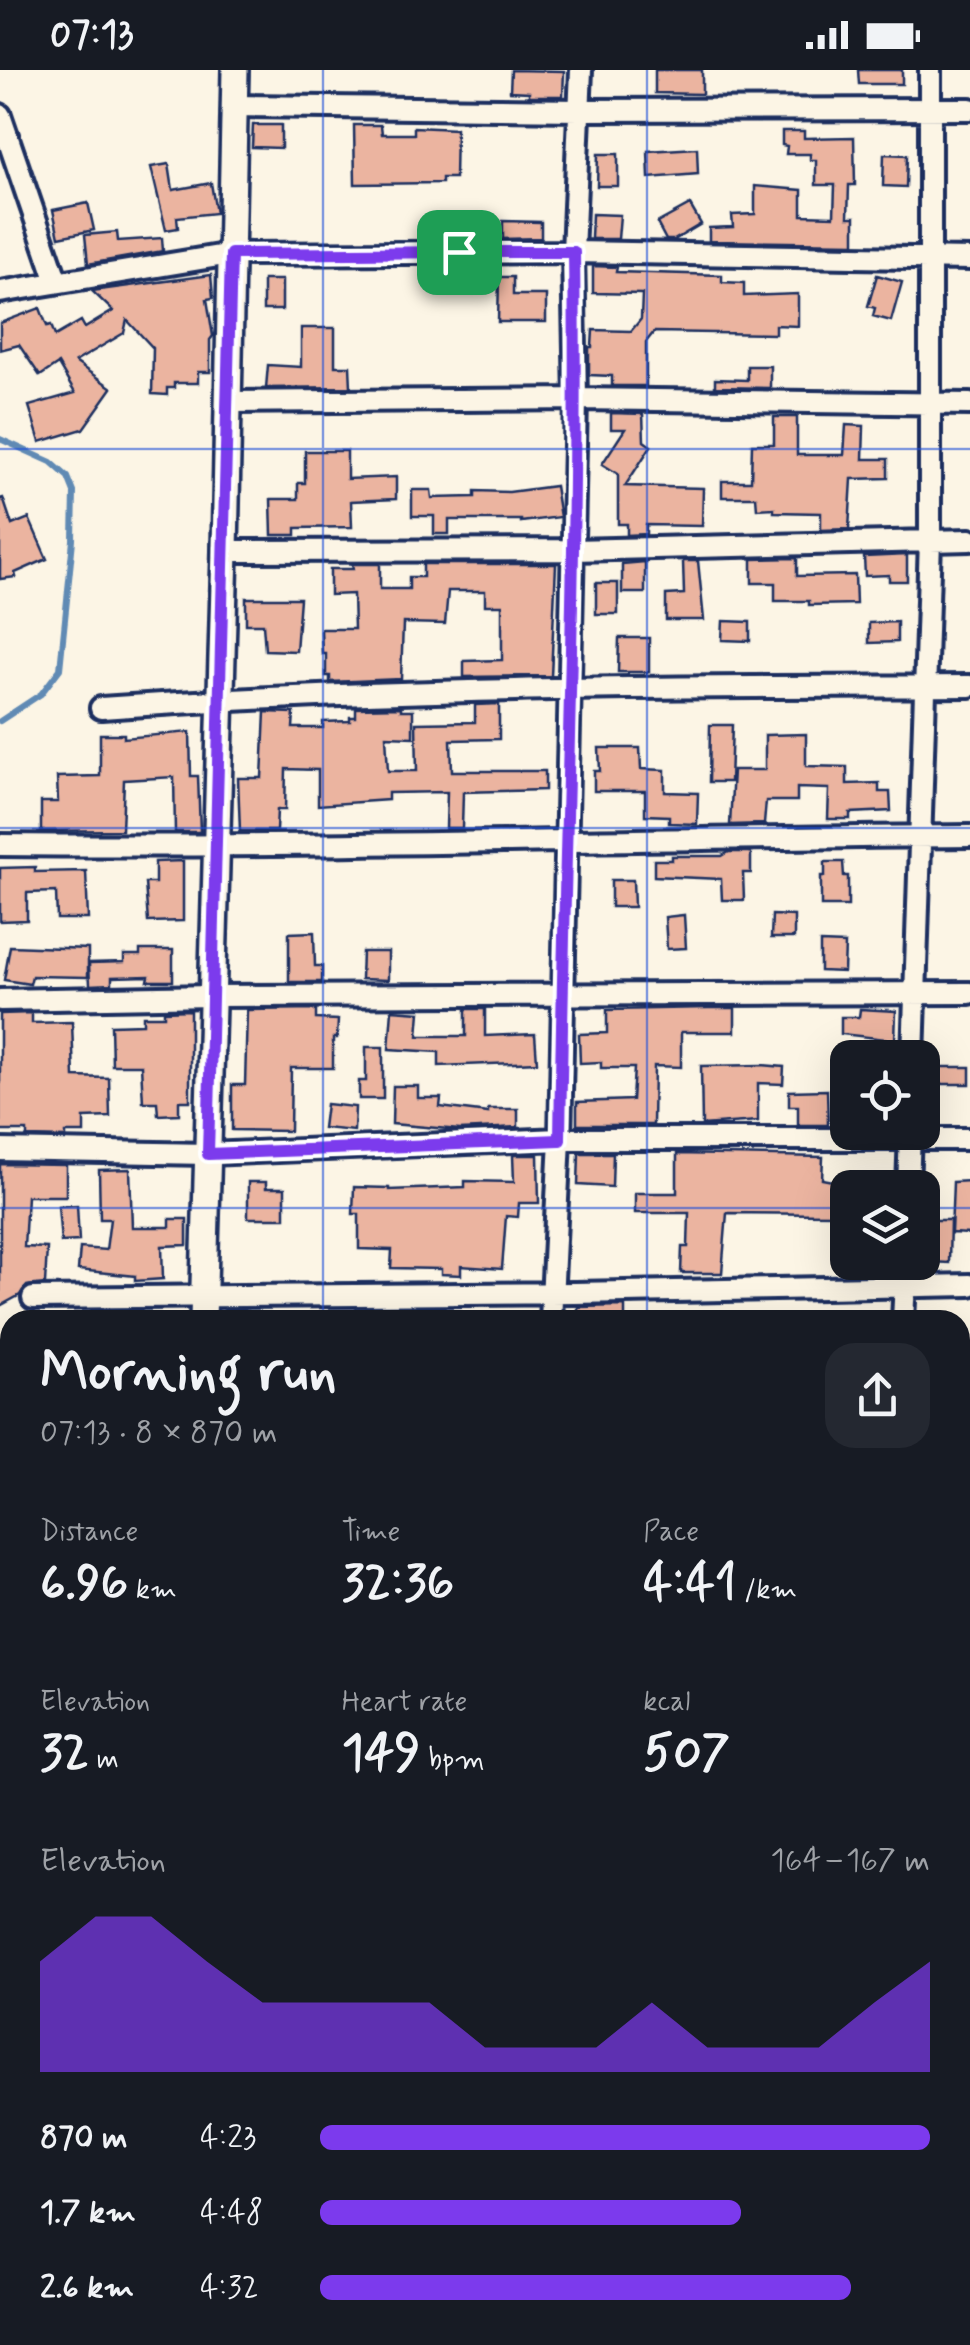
<!DOCTYPE html>
<html lang="en">
<head>
<meta charset="utf-8">
<style>
  body { margin:0; font-family:Mynerve,sans-serif; background:#242831; color:#f1f3f6; height:100vh; display:flex; flex-direction:column; font-size:38px; white-space:nowrap }
  * { box-sizing:border-box; margin:0 }
  p { font-size:32px; color:#9ea1a6 }
  .icon { flex:none; width:55px; height:55px; fill:none; stroke:currentColor; stroke-width:2; stroke-linecap:round; stroke-linejoin:round }
  .map { position:relative; flex:1; overflow:hidden }
  .drawer { position:absolute; left:0px; top:1240px; width:970px; height:1035px; display:flex; flex-direction:column; background:#171b24; border-radius:30px 30px 0 0; box-shadow:0 10px 40px #0002 }
  .drawer>* { flex:none }
  .controls { position:absolute; left:830px; top:970px; display:grid; gap:20px }
  .controls a { display:grid; place-items:center; width:110px; height:110px; border-radius:20px; background:#171b24; box-shadow:0 10px 40px #0002; font-size:50px }
  .pin { position:absolute; display:grid; place-items:center; width:85px; height:85px; color:#fff; margin:-42px; border-radius:20px; box-shadow:0 5px 15px #0006 }
  .round { display:grid; place-items:center; flex:none; width:105px; height:105px; border-radius:30px; background:#242831 }
  .headline { display:flex; align-items:center; justify-content:space-between; height:170px; padding:0 40px }
  h1 { font-size:55px; font-weight:800; line-height:75px }
  .stats { display:grid; grid-template-columns:repeat(3,1fr); gap:15px; height:170px; padding:10px 40px }
  .stats div { display:grid; align-content:center }
  .stats b { font-size:50px; font-weight:800 }
  .stats small { font-size:28px; font-weight:400 }
  .stats p { font-size:28px }
  .chart { height:280px; padding:20px 40px }
  .chart p { display:flex; justify-content:space-between }
  .chart svg { width:100%; height:180px; margin-top:10px; fill:#7c3aed; opacity:.7 }
  ul { padding:0 40px; list-style:none; font-size:32px }
  li { display:grid; grid-template-columns:160px 120px 1fr; align-items:center; height:75px }
  li i { height:25px; border-radius:12px; background:#7c3aed }
  .status { display:flex; justify-content:space-between; align-items:center; height:70px; padding:0 50px; background:#171b24; direction:ltr }
  .status svg { height:28px; fill:currentColor }
  .map>svg:first-child { display:block }
</style>
</head>
<body>
<div class="status"><b>07:13</b><svg viewBox="0 0 49 12"><path d="M0 12V9h3v3zM5 12V6h3v6zM10 12V3h3v9zM15 12V0h3v12zM26 1h20v11H26zM47 4h2v5h-2z"/></svg></div>
<div class="map">
<svg width="970" height="2275" viewBox="0 0 970 2275">
  <rect width="100%" height="100%" fill="#fcf5e5"/>
  <filter id="ink" filterUnits="userSpaceOnUse"><feTurbulence type="fractalNoise" baseFrequency=".01" numOctaves="2"/><feDisplacementMap in="SourceGraphic" scale="20" xChannelSelector="R" yChannelSelector="G"/><feConvolveMatrix kernelMatrix="1 2 1 2 8 2 1 2 1" color-interpolation-filters="sRGB"/></filter>
  <g filter="url(#ink)">
    <path fill="#90c6ee" stroke="#618ab4" stroke-width="2.5" d="M10,1714V1867L0,1865V1749L6,1717Z
      M0,1884L10,1887V1956H4L0,1974L10,1977V2056L0,2059Z"/>
    <g fill="none" stroke-linecap="round" stroke-linejoin="round">
      <path stroke="#618ab4" stroke-width="6" d="M0,369L51,392L68,407L74,422L73,470L60,599L41,624L0,651"/>
    </g>
    <path fill="#ebb4a0" stroke="#1b2f5e" stroke-width="2.5" d="M511,0L564,1L563,26H529V22L510,21Z
      M655,0H702V24L655,23Z
      M858,0H902V14H859Z
      M253,55H281V78L252,77Z
      M354,55H381L382,64H414V57L456,59L455,108H442V113L355,114Z
      M782,61H804V68L854,67L855,115H849L848,147H855V173L709,171V158L733,157L732,145L755,144V116L802,120V145L834,146L835,115H816V90H810V84H786L787,76L782,75Z
      M697,78L698,104L649,108L648,81Z
      M598,84H618V116H597Z
      M884,84L907,85L906,117L883,116Z
      M169,94L173,120L211,113L216,143L177,147L178,158L166,160L151,97Z
      M88,133L94,160L59,167L53,140Z
      M690,135L701,154L674,170H666L657,153Z
      M592,144L620,145L618,169H591Z
      M503,151L541,152V168L503,169Z
      M117,162L118,171L162,168L163,181L88,194L85,165Z
      M593,196L617,197L616,202L722,205V212L744,213V226L798,224V256L775,255V264L654,262L646,272V316H612V306L589,305V277H592L593,260L631,261L641,249L642,224L593,223Z
      M211,205L213,228L207,229L213,266L210,270V302H198V313H174V318H167V325L152,324L153,278L127,250L124,263L75,292L112,318L83,359L40,372L29,336L75,323L58,294L40,306L19,275L0,280V253L40,238L47,256L51,255L55,266L81,251L85,258L113,241L92,221Z
      M877,205L902,212L891,251L873,246L875,238L868,236Z
      M499,207H513V225H546V252H498Z
      M263,210H282V240H263Z
      M301,258H335V296H350L351,317L266,318L268,295L301,297Z
      M747,296H770V318L715,317V309L747,310Z
      M611,343L643,344L644,371L651,376L625,416L703,418L702,456L646,455V464L627,465V454H618V404L602,394L625,359H611Z
      M774,347H797V385H844L846,355L864,356L863,389H888V408L852,409L849,459L821,460V443L774,442V438L757,439L756,427H722V411H751L752,374H774Z
      M305,381H347V409L396,407V429L351,431L352,457L296,458V465H272L271,429H298V413H305Z
      M555,416L560,447L521,452V450H449V464H434V446H412V420H431L432,428L475,427V421L509,422Z
      M3,428L12,455L29,448L47,489L15,503L16,507L0,509V429Z
      M907,485V511H889V505L865,506L864,487Z
      M797,488V506L855,505L856,534L809,535V531H775V513H752V489Z
      M683,491H698L704,550H666V525L684,524Z
      M645,492V523H622V494Z
      M352,494H380V519H409V507H423V494H556L551,606L464,607V591L502,590V535H485V521H448L445,554L403,553L401,609L330,612V606H326V584H322L321,559H354L353,524L330,525V499H353Z
      M596,513H618V544H596Z
      M246,528H300L296,581L265,580L263,554H246Z
      M723,551L750,552V571L722,570Z
      M897,552V572L869,573V553Z
      M619,568H649V602H618Z
      M499,634V669L451,670L452,701H545V720L463,722L462,758H446L447,722L388,723V730L318,735V700L286,699L285,740H277L276,761H240L238,708H262L265,642L294,643L293,658H323V652L350,651V647H356V638L401,637V640H413V667L386,666L388,701H417L416,653L475,652V635Z
      M710,655H732L730,712H709Z
      M190,662L191,706H198L200,762H175L174,707L124,710L122,760L41,761V732H58L57,707L100,706V664H124V668Z
      M806,664V696L847,697V714L879,713V722H890L891,741L850,743V749H828L829,719L797,718V731H766L764,754L730,755L733,700H765V665Z
      M599,678H640L641,699L665,700V722L698,723L697,754L669,753V746L645,745V721H594V701H600Z
      M729,782H751V803H743L744,830H722L721,809L654,806V790H672V786H722Z
      M183,791V851L148,852L145,813H155V792Z
      M825,792H843L844,806H848V836H821V806H825Z
      M35,797V802L86,801L88,849H57L56,822L27,823V850L0,851V798Z
      M611,810H633L634,837H611Z
      M684,845L686,878L667,879L665,847Z
      M772,845L794,846V868H771Z
      M314,862L315,896H322V912H289V863Z
      M820,873L845,874L844,902L820,901Z
      M10,876L88,879V907L32,906L30,914L4,910Z
      M140,880H173V911H148L149,906L112,907V914L90,915L89,893L124,892V885H140Z
      M362,882H388V910L361,909Z
      M708,938H735V962H681V997L654,996L653,1055H577V1032L632,1030L634,998H601V992L580,993L579,964L607,963V940Z
      M316,939V949L338,950L337,968H333V998H291L290,1061L232,1060V1015H245L247,940Z
      M466,939H485V966L535,964L537,992L439,996V982L389,979L392,940L420,942L418,966H466Z
      M860,939L896,941L895,970L841,964V947H859Z
      M190,940V1031H179V1044L158,1045L157,1032H143L141,995H112L111,955L143,954V946H164V941Z
      M32,943V953L72,952L74,1007L109,1008L110,1047L84,1048V1063H66V1068L27,1067V1061H0V944Z
      M366,977H383V1029H359V1011H366Z
      M762,995L784,997L783,1014L758,1013V1051L702,1055L701,996Z
      M939,997H970V1014H939Z
      M393,1016H418V1028H441L440,1037L488,1043V1039H518V1057L460,1060L392,1054Z
      M827,1020L828,1055H798V1036H789V1021Z
      M326,1034L355,1037L354,1061L323,1058Z
      M579,1083H613L612,1117L578,1115Z
      M677,1084L823,1087L822,1109L848,1114V1130L834,1129V1144L727,1143L722,1203H681L682,1177H688L689,1143H635V1123H677Z
      M513,1085H538L539,1133H519L518,1147L506,1146L502,1199L461,1196V1205L441,1204V1199L391,1198L392,1180L359,1179V1144H353L354,1117L389,1118V1120L465,1117V1111L514,1112Z
      M0,1094L66,1095V1126H27L24,1177L47,1178L45,1214L27,1216L20,1225L0,1236Z
      M130,1099L132,1157H170V1149H187V1175L162,1176L163,1209L135,1211V1206L78,1200L80,1178L106,1180L110,1149H100L99,1100Z
      M970,1111V1164L951,1163L953,1112Z
      M248,1112H266V1118H285V1148H248Z
      M77,1135L79,1171L61,1172L58,1136Z
      M932,1150H950L949,1193L932,1192Z
      M625,1236V1250L578,1248V1237Z"/>
    <g fill="none" stroke-linecap="round" stroke-linejoin="round">
      <defs>
        <path id="minor" d="M234,36L579,40L970,39
          M0,45L57,212
          M0,222L231,184L573,182L970,189
          M228,332L576,329L970,334
          M225,481L573,480L970,470
          M101,638C390,617 681,617 970,616
          M0,775C323,778 647,768 970,766
          M0,930L212,926L970,923
          M913,988L930,470V0
          M0,1080L208,1084L560,1069H970
          M908,1118L910,1062
          M33,1228L575,1223L970,1215
          M551,1250L560,1069L576,329L573,182L581,0
          M903,1250L906,1192
          M960,1377H970
          M960,1530L970,1529
          M960,1671H970
          M960,1821H970
          M0,2256L8,2275
          M537,2275V2265"/>
        <path id="tertiary" d="M203,1250L225,481L235,0
          M960,2240L970,2237
          M195,2275V2265
          M815,2275L852,2265"/>
      </defs>
      <use href="#minor" stroke="#1b2f5e" stroke-width="28"/>
      <use href="#tertiary" stroke="#1b2f5e" stroke-width="32"/>
      <use href="#minor" stroke="#fcf5e5" stroke-width="20"/>
      <use href="#tertiary" stroke="#fcf5e5" stroke-width="25"/>
    </g>
  </g>
  <g fill="none" stroke-linecap="round" stroke-linejoin="round" filter="url(#ink)">
    <defs>
      <path id="route" d="M459,182H574C578,478 564,773 560,1070L208,1084L231,184Z"/>
    </defs>
    <use href="#route" stroke="#fff" stroke-width="20"/>
    <use href="#route" stroke="#7c3aed" stroke-width="12"/>
  </g>
  <path fill="none" stroke="#1d4ed8" stroke-width="2.5" stroke-opacity="0.55" d="M323,0V1250M647,0V1250M0,379H970M0,758H970M0,1138H848M922,1138H970M0,1517H10M960,1517H970M0,1896H10M960,1896H970M323,2265V2275M647,2265V2275"/>
</svg>
<div class="controls">
<a><svg class="icon" aria-label="locate" viewBox="0 0 24 24"><circle cx="12" cy="12" r="6"/><path d="M12 2v4M12 18v4M2 12h4M18 12h4"/></svg></a>
<a><svg class="icon" aria-label="layers" viewBox="0 0 24 24"><path d="M12 4l9 5-9 5-9-5zM3 14l9 5 9-5"/></svg></a>
</div>
<div class="pin" style="left:459px;top:182px;background:#1e9e55"><svg class="icon" aria-label="arrive" viewBox="0 0 24 24"><path d="M6 21V4h12l-3 4 3 4H6"/></svg></div>
<section class="drawer">
<div class="headline"><div><h1>Morning run</h1><p>07:13 · 8 × 870 m</p></div><a class="round"><svg class="icon" aria-label="share" viewBox="0 0 24 24"><path d="M12 15V3M7 8l5-5 5 5M5 13v7h14v-7"/></svg></a></div>
<div class="stats">
<div><p>Distance</p><b>6.96<small> km</small></b></div>
<div><p>Time</p><b>32:36</b></div>
<div><p>Pace</p><b>4:41<small> /km</small></b></div>
</div>
<div class="stats">
<div><p>Elevation</p><b>32<small> m</small></b></div>
<div><p>Heart rate</p><b>149<small> bpm</small></b></div>
<div><p>kcal</p><b>507</b></div>
</div>
<div class="chart"><p><span>Elevation</span>164–167 m</p>
<svg viewBox="0 0 160 44" preserveAspectRatio="none"><path d="M0 44V17L10 6L20 6L30 17L40 27L50 27L60 27L70 27L80 38L90 38L100 38L110 27L120 38L130 38L140 38L150 27L160 17V44z"/></svg>
</div>
<ul>
<li><b>870 m</b>4:23<i style="width:100%"></i></li>
<li><b>1.7 km</b>4:48<i style="width:69%"></i></li>
<li><b>2.6 km</b>4:32<i style="width:87%"></i></li>
</ul>
</section>
</div>
</body>
</html>
